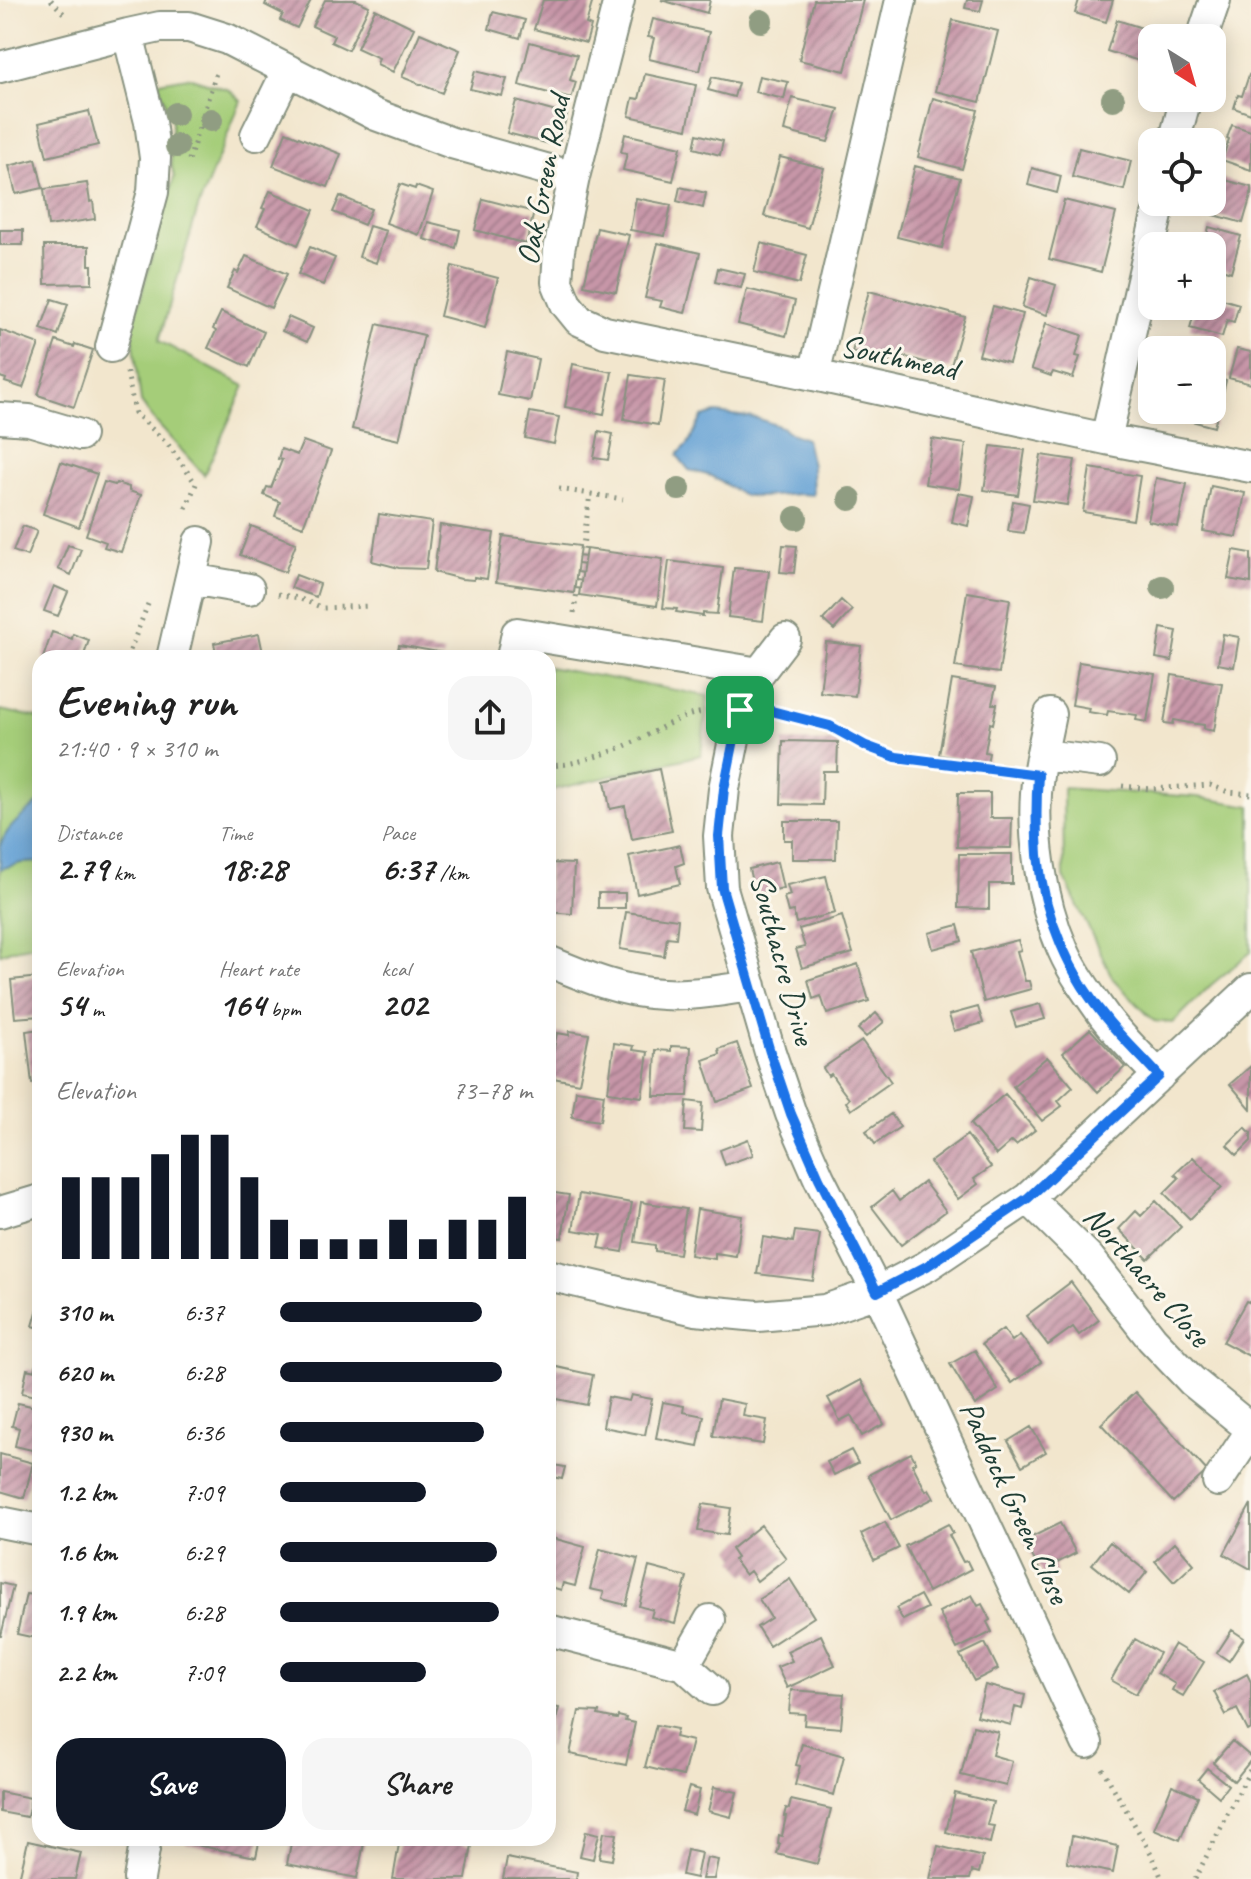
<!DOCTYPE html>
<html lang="en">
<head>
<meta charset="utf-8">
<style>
  body { margin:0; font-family:Caveat,sans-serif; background:#f6f6f6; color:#222; height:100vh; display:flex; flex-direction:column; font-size:30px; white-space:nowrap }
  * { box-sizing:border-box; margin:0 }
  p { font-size:26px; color:#767676 }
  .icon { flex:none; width:44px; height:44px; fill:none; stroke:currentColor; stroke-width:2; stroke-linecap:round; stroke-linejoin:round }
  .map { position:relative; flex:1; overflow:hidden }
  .panel { position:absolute; left:32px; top:650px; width:524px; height:1196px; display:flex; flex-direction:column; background:#fff; border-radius:24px; box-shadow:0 4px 20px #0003 }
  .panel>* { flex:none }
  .needle { width:52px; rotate:143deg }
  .buttons { position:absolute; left:1138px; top:24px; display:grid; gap:16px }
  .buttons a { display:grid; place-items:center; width:88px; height:88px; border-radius:16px; background:#fff; box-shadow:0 4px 20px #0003; font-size:40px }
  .pin { position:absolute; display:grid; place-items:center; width:68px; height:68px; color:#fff; margin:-34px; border-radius:16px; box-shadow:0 4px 12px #0006 }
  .round { display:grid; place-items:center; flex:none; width:84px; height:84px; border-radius:24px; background:#f6f6f6 }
  .head { display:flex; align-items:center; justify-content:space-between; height:136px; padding:0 24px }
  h1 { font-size:44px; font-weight:700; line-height:60px }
  .stats { display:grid; grid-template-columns:repeat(3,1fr); gap:12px; height:136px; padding:8px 24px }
  .stats div { display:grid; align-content:center }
  .stats b { font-size:34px; font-weight:700 }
  .stats small { font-size:22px; font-weight:400 }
  .stats p { font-size:22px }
  .chart { height:224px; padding:16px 24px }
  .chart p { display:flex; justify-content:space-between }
  .chart svg { width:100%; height:144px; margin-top:8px; stroke:#111827; stroke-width:6 }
  .action { display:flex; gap:16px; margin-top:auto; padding:16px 24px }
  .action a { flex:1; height:92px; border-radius:24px; background:#111827; color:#fff; font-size:32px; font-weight:700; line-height:92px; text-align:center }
  .action a+a { background:#f6f6f6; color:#222 }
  ul { padding:0 24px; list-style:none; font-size:26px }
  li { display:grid; grid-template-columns:128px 96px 1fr; align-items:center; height:60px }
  li i { height:20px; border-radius:10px; background:#111827 }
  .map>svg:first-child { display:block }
</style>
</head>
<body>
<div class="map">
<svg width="1251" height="1879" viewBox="0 0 1251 1879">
  <defs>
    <pattern id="building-hatch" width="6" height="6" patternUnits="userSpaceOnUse" patternTransform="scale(2)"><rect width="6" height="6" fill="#c796a8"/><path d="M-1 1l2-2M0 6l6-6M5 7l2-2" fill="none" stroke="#a17c8a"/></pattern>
  </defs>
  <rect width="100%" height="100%" fill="#fbf7ec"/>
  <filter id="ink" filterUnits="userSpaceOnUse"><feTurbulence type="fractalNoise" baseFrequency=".0125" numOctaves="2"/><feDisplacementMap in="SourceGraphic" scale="16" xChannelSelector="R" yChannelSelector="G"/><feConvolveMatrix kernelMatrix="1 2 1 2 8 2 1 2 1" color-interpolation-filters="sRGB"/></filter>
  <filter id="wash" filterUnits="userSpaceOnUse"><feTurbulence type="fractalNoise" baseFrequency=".006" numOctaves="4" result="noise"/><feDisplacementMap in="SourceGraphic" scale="32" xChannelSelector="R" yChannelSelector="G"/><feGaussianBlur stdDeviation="1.8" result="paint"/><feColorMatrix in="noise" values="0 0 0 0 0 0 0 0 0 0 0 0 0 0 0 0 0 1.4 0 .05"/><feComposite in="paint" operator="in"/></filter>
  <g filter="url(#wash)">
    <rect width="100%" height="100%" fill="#f2e6cd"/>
    <path fill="#a5cd79" stroke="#628556" stroke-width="2" d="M188,77L229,90L241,101L198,208L159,341L245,386L204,475L154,420L141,402L132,328L174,177L171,163L172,121L158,82Z
      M548,667L708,696L701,755L548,791Z
      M0,710L40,718V802C23,816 8,828 0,849Z
      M1063,788L1197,797L1251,806V952L1211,985L1173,1023L1154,1021L1113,979L1064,877Z
      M40,862V944L14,949L0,954V869L21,863Z"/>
    <path fill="#63a0d4" stroke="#416e84" stroke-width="2" d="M716,413L756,418L782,427L787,432L806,439L812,466L813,495L800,494L758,497L743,495L711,476L689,470L677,455L688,444L702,417Z
      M40,802V862L21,863L0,869C0,863 0,855 0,848C4,828 25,814 40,802Z"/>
    <g id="blocks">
      <path fill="url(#building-hatch)" d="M267,0H311L297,28L280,20L283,14L265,5Z
        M325,0H356L369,6L348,50L331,42L334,36L312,26Z
        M543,0H593L586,24L591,26L586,43L534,29Z
        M661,0H710L707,13Z
        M814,0H863L845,71L799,60Z
        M967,0H983L980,11L965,8Z
        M1079,0H1113L1106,22L1075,13Z
        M375,9L414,28L393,72L377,64L379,58L357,48Z
        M493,12L525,20L520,38L489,29Z
        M653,19L709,32L700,71L649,59L654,38L648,37Z
        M953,20L998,31L980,102L935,91Z
        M1117,20L1170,37L1152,38V65L1107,51Z
        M420,33L460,50L442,93L402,77Z
        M530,42L577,55L570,80L576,82L571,99L519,85Z
        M475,71L507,79L502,96L470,89Z
        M645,74L696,85L687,129L629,116L633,98L639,99Z
        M1249,75L1251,76V114L1234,108L1238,95L1242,96Z
        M759,76L788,82L784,99L755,92Z
        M712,77L738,83L734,97L708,90Z
        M792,98L839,109L828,142L784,131Z
        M933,98L978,110L962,169L918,157Z
        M516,101L567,115L558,146L507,133Z
        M89,111L98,145L47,157L39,123Z
        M1232,125L1251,131V170L1222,160L1229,139L1227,138Z
        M286,132L341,154L328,187L273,166Z
        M625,134L681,147L673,181L623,170L627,153L621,152Z
        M697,134L723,141L720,155L694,148Z
        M1079,148L1131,161L1124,190L1072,177Z
        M780,157L824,168L808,228L764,216Z
        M36,159L43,188L16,194L9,166Z
        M915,166L960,178L942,248L897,237Z
        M1032,168L1061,176L1057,193L1028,185Z
        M1218,178L1251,187V195L1243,223L1211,214L1217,192H1214Z
        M87,183L90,202L93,201L95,219L48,226L44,189Z
        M400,184L415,189L416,186L433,192L419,235L386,223Z
        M680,187L706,193L703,208L677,201Z
        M270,191L314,210L298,245L257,226L265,209L262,208Z
        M340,196L371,209L364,225L333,212Z
        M636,198L671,205L665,236L630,230Z
        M483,199L534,212L526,244L475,230Z
        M1064,200L1116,213L1101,272L1049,259Z
        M428,222L460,230L456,248L424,239Z
        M369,226L386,231L376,263L359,257Z
        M1209,227L1241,236L1231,272L1212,266V246H1204Z
        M597,228L629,235L616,292L584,285Z
        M0,230H23V245H0Z
        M658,243L700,253L685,313L660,307L662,301L645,298Z
        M761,243L807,255L799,284L754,272Z
        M44,246H89V265H92V283L45,284Z
        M310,247L335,258L323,285L298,274Z
        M246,256L287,274L271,308L227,288L235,271L238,273Z
        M452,266L498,278L485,328L440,316Z
        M718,268L745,274L741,288L715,282Z
        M1031,277L1056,285L1047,315L1022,307Z
        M747,289L795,301L786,336L738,324Z
        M869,291L965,317L950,369L891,353L889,362L852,352Z
        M1212,296L1239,304L1234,322L1227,320L1222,337L1190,328L1196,306H1212Z
        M52,299L68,304L58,335L41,329Z
        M993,306L1023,314L1009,363L979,355Z
        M221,312L264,332L249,367L208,348L216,331L213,329Z
        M288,317L313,328L307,342L282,331Z
        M1046,323L1082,335L1076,356L1080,357L1073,378L1053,372L1051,376L1031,369Z
        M377,324L424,335L399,440L352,429Z
        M0,330L39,344L23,388L5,382L6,379L0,377Z
        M56,341L74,347L75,344L93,350L74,407L38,395Z
        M1237,349L1251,352V384L1229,378Z
        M507,352L538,359L530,401L498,395Z
        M573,364L612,372L604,414L565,407Z
        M631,375L665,380L658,425L624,419Z
        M1212,377L1226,381L1214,427L1169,415L1170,410H1212Z
        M530,412L559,417L554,444L525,438Z
        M599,431L613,434L608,460L594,458Z
        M932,439L966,444L959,489L925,484Z
        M303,441L331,451L303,527L275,516L280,502L264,495L267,487L271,488L282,460L278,459L281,449L297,455Z
        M991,446L1025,450L1018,495L984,490Z
        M1041,455L1075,460L1067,505L1033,500Z
        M61,462L97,474L79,527L43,514Z
        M1090,468L1140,476L1133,520L1083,512Z
        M1156,478L1187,484L1178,527L1148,521Z
        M104,482L115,485L116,483L129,487V491L141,495L121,552L104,547L106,542L86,535Z
        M1211,486L1245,493L1237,537L1203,531Z
        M958,493L974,496L968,526L952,522Z
        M1013,501L1029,504L1024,533L1008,531Z
        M379,514L432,522L426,569L399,568L372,561Z
        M440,525L494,533L487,579L474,577V580L461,579L434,572Z
        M23,526L37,531L27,556L13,551Z
        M251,526L296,543L285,572L240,555Z
        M503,536L580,546L574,593L496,582Z
        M68,545L81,549L71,575L58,569Z
        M783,545L797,546L794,573L780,572Z
        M586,549L663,559L657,606L579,595Z
        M1234,550L1251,553V583L1228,579Z
        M669,561L723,568L717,614L703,613V616L676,612L677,609L663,608Z
        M734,568L769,571L763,621L728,617Z
        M296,575L320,584L316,597L291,588Z
        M54,586L68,592L58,616L44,611Z
        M967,592L1010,599L999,673L955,667Z
        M841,600L852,610L834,630L823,620Z
        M1161,628L1177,631L1172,661L1156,658Z
        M52,632L72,639L73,634L89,640L83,658H43Z
        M259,634L264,658H217L214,643Z
        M1223,634L1239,637L1234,667L1218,664Z
        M826,642L861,646L855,696L820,692Z
        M399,645L444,653L443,658H396Z
        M1079,662L1155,674L1147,722L1136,720L1137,715L1108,711L1107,715L1088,712L1089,708L1072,705Z
        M1172,675L1222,683L1214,731L1204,729V725L1189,723L1174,720L1173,724L1164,723Z
        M952,680L996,687L992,704H997L993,724L990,723L985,752L989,753L987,763L939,755Z
        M783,741L838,742L837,771H823L822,805L781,804Z
        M659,769L672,831L632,839L625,806L610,809L605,781Z
        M958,793H990V818H1012L1011,848L957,847Z
        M784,821H837L836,859H792V840H784Z
        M680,845L684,863L676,866L680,884L637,894L629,856Z
        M959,854H1012V884H989V909L958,908Z
        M777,862L783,888L755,895L749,869Z
        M548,863L574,864L572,914L548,912Z
        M826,876L835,913L796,923L793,911L788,912L784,897L790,895L787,885Z
        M598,893H625V908H598Z
        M626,912L678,919L676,938L667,937L664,956L620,949Z
        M842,916L853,953L802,968L796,949L805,947L799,929Z
        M958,925L962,941L933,949L929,933Z
        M1018,940L1021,950L1017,951L1025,981H1029L1031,989L984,1002L971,952Z
        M858,964L869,1001L827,1014L821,996L813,999L808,980Z
        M40,977V1016L15,1018L11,980Z
        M1040,1004L1045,1019L1016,1027L1011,1012Z
        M978,1007L983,1023L954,1031L949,1015Z
        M876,1013L884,1022L866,1037L858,1029Z
        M40,1029V1083L32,1084L26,1031Z
        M1090,1029L1125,1067L1098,1092L1063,1053Z
        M570,1031L589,1034L579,1083L548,1077L557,1033L569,1035Z
        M862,1041L891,1082L851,1110L846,1102L849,1099L840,1087L831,1074L828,1076L823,1068Z
        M614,1043L634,1046L633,1050L648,1052L642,1097L608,1092Z
        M737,1043L753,1089L717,1102L703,1060L720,1054L719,1049Z
        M671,1046L691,1047L688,1096H654L656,1050L671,1051Z
        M1047,1057L1073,1087L1058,1101L1062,1106L1042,1121L1013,1086Z
        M1251,1066V1109L1230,1084Z
        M576,1090L604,1094L600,1121L572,1117Z
        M1005,1094L1035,1130L1016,1145L1012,1141L996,1155L970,1124Z
        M687,1101L703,1103L701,1132L685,1131Z
        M891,1114L900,1127L875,1144L866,1131Z
        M1245,1127L1251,1133V1141L1237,1155L1227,1145Z
        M967,1135L991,1167L974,1179L978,1184L958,1199L930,1162Z
        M748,1139L753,1155L725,1165L720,1150Z
        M1193,1157L1222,1187L1190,1219L1164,1193L1179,1178L1175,1174Z
        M924,1182L946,1211L901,1245L872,1207L892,1191L899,1201Z
        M548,1192L569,1195L562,1238L548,1236Z
        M579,1194L632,1203L623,1252L599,1248L602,1235L573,1230Z
        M1156,1201L1181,1227L1148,1259L1119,1229L1136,1211L1141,1216Z
        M641,1202L686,1209L679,1254L655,1251V1245L635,1242Z
        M697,1209L742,1216L736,1256L715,1253V1259L690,1255Z
        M795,1231L820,1234L813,1281L757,1274L763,1237L793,1242Z
        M1071,1282L1099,1320L1079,1335L1073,1327L1048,1345L1026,1316Z
        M1246,1301L1251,1303V1357L1223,1342Z
        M39,1305H40V1328L33,1326Z
        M1003,1329L1012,1341L1020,1335L1041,1362L1012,1383L982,1344Z
        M975,1350L998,1390L975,1405L950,1364Z
        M39,1354H40V1397L22,1393L27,1369L35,1371Z
        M548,1365L593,1375L587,1405L557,1399L555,1408L548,1407Z
        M861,1380L884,1424L862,1436L851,1415L840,1421L828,1398Z
        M1135,1392L1207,1471L1173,1502L1101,1424Z
        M631,1395L652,1399L645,1435L603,1427L608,1397L629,1401Z
        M719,1399L745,1404L743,1416L767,1420L763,1444L713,1436Z
        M663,1402L684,1406L683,1412L704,1416L698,1446L656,1438Z
        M18,1403L40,1408V1452L15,1446L19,1428L12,1426Z
        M1031,1427L1046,1452L1022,1466L1008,1441Z
        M851,1450L858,1463L834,1475L827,1462Z
        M911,1453L916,1462L912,1464L926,1491L929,1489L934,1498L891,1520L868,1475Z
        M0,1454L33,1463L24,1498L0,1491Z
        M548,1464L565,1467L562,1479L548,1476Z
        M703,1504L731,1508L727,1535L698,1531Z
        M1251,1504V1569L1224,1554Z
        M885,1522L899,1548L874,1560L861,1534Z
        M1060,1523L1076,1553L1053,1565L1056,1572L1044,1578L1024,1541Z
        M948,1524L953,1533L949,1535L963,1562L967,1561L971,1569L928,1592L905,1546Z
        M761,1525L786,1558L757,1581L750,1571L745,1575L734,1560L737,1558L731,1549Z
        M549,1537L585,1547L575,1586L563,1583L561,1590L548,1586Z
        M1110,1542L1147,1572L1129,1594L1092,1564Z
        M1175,1542L1194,1564L1174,1582L1155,1561Z
        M600,1549L638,1559L626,1605L602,1599L604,1592L590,1589Z
        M649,1567L687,1577L675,1623L651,1617L653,1610L639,1606Z
        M790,1579L814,1617L769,1646L757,1627L771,1618L759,1599Z
        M0,1583L13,1586L1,1636H0Z
        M26,1594L40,1596V1639L17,1634Z
        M920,1595L927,1608L903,1620L896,1608Z
        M972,1595L978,1606L982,1604L990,1620L987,1622L992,1632L957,1649L939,1612Z
        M1232,1630L1244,1638L1229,1661L1217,1653Z
        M821,1635L835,1665L787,1688L777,1667L792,1661L787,1651Z
        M1135,1639L1159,1653L1136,1694L1111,1680Z
        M985,1643L998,1669L974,1681L960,1655Z
        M1174,1644L1204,1662L1183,1696L1172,1690L1175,1684L1157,1673Z
        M1247,1674L1251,1682V1729L1248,1731L1237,1709L1226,1715L1214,1692Z
        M985,1685L1025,1695L1022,1709L1015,1707L1011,1725L977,1716Z
        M791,1690L844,1694L841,1728L804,1725L805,1714L789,1713Z
        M548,1706L559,1708L549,1748H548Z
        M579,1711L599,1712L598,1715L617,1719L618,1716L626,1718L625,1721L635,1723L626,1765L570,1754Z
        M656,1725L677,1729L675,1737L692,1741L683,1776L645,1767Z
        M973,1726L998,1732L992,1755L1012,1761L1006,1786L961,1775Z
        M1232,1741L1251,1757V1760L1234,1781L1213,1763Z
        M802,1744L844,1756L834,1795L795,1785L800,1766L796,1765Z
        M1207,1768L1228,1785L1219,1797L1198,1779Z
        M1172,1785L1198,1796L1180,1840L1154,1829Z
        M39,1786H40V1805L34,1804Z
        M689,1787L700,1790L694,1815L682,1811Z
        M714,1787L737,1792L731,1817L708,1811Z
        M0,1792L31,1798L27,1817L0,1812Z
        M955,1793L993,1802L987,1825L994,1826L990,1843L946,1832Z
        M791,1800L831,1809L817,1864L777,1854L780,1844H778L779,1835L782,1836L786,1816H784L786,1808L789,1809Z
        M586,1831L599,1834L593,1859L580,1856Z
        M604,1832L617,1834L612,1860L599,1858Z
        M1072,1836L1118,1846L1113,1873L1067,1863Z
        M187,1838H260L256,1857L186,1843Z
        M292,1838H365L357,1878L287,1864Z
        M400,1838H462L461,1843L472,1845L466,1879H393Z
        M28,1841L81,1853L75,1879H19Z
        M938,1846L983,1857L979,1873L972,1871L970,1879H930Z
        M687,1850L701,1853L696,1878L682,1875Z
        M507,1858L577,1872L576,1879H503Z
        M707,1858L718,1860L714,1879H702Z"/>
    </g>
  </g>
  <g filter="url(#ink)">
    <use href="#blocks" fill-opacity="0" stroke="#889280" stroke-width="2"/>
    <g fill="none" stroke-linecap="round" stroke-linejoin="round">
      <defs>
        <path id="street" d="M619,0L574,177L559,250L557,282L566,304L579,320L605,332L814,375L1106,439L1251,467
          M1202,38L1215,0
          M0,67L128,34L160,27H189L227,39L376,115L452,143L574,177
          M256,135L288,70
          M1174,142L1186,98
          M111,347L153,192L155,158L150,122L128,34
          M814,375L901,0
          M0,418L29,420L80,435
          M1106,439L1160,202
          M191,579L249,589
          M785,639L759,673L740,710L724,789L719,836L722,888L770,1052L791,1114L819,1178L877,1292L1087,1743
          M172,658L199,542
          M512,658L517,633L759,673
          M1050,714C1046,735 1041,755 1038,775C1030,828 1041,900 1063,950C1073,973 1090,996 1105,1017C1121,1038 1141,1057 1159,1076
          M1043,755L1100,762
          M548,961C584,976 623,993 663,994C693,996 722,990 751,986
          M1028,1198L1089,1258L1152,1339L1192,1381L1251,1429
          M0,1212L40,1200
          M548,1275L695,1310L758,1316L825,1310L877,1292L927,1266L1028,1198L1251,989
          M1218,1481L1251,1431
          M0,1522L40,1530
          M548,1630L684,1665L710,1620
          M684,1665L712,1690
          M139,1879L146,1838"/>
      </defs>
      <use href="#street" stroke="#889280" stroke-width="34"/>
      <path stroke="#889280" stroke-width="5" stroke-dasharray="2 6" stroke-linecap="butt" d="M51,0L66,16
        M189,160L217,70
        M127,372L135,413L167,443L196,484L184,513
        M559,489L623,499
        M278,594L298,598L323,608L369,606
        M574,613L590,494
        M127,658L148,604
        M773,711L830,726L866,746L896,757L1005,771
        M548,766C570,766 607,754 627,745C654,734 679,713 708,712
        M1122,786L1151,789L1210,785L1228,792L1251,794
        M1102,1768L1152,1855L1162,1879
        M1195,1879L1251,1768"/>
      <use href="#street" stroke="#fff" stroke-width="30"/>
    </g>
    <g fill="#909d82">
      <circle cx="761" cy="21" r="12"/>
      <circle cx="1113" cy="99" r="12"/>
      <circle cx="176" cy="114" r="12"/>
      <circle cx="211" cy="120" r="12"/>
      <circle cx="177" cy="146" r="12"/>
      <circle cx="679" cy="489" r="12"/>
      <circle cx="850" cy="499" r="12"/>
      <circle cx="796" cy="518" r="12"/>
      <circle cx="1162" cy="587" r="12"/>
    </g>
  </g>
  <g fill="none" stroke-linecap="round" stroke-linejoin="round" filter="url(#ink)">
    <defs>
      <path id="route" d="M756,707L830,726L866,746L896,757L1038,775C1036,801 1036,828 1038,855C1043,914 1070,977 1109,1022C1125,1041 1143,1058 1159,1076L1028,1198L927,1266L877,1292L819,1178L791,1114L770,1052L722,888L719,836L724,789L740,710Z"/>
    </defs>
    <use href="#route" stroke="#fff" stroke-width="16"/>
    <use href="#route" stroke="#1a73e8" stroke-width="10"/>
  </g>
  <g text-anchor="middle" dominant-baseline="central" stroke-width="6" stroke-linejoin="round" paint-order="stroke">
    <g font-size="32" fill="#1f3d34" stroke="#fbf7ec">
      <text transform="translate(543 180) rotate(-79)">Oak Green Road</text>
      <text transform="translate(899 357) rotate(12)">Southmead</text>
      <text transform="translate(783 959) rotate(75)">Southacre Drive</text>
      <text transform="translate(1147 1276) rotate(49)">Northacre Close</text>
      <text transform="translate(1015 1502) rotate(65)">Paddock Green Close</text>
    </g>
  </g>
</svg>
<div class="buttons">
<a><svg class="needle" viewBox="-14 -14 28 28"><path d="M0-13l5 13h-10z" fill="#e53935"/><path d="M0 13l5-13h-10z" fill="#767676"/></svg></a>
<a><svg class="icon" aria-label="locate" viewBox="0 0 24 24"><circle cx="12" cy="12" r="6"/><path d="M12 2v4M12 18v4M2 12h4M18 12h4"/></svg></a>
<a>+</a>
<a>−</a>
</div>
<div class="pin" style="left:740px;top:710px;background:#1e9e55"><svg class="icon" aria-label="arrive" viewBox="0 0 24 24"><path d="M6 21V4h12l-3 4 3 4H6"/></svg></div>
<section class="panel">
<div class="head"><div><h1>Evening run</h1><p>21:40 · 9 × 310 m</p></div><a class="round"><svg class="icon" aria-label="share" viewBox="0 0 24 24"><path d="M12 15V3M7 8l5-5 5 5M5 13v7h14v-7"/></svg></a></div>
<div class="stats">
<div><p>Distance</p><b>2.79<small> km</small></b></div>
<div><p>Time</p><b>18:28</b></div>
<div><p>Pace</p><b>6:37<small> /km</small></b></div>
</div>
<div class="stats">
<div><p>Elevation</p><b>54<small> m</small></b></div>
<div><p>Heart rate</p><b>164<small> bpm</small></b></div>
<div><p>kcal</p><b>202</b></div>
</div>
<div class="chart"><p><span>Elevation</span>73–78 m</p>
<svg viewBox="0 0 160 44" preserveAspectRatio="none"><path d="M5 44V19M15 44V19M25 44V19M35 44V12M45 44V6M55 44V6M65 44V19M75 44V32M85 44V38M95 44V38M105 44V38M115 44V32M125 44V38M135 44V32M145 44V32M155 44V25"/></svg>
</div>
<ul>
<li><b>310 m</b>6:37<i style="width:80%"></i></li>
<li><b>620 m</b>6:28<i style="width:88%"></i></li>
<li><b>930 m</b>6:36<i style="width:81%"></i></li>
<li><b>1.2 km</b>7:09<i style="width:58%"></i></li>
<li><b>1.6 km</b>6:29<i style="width:86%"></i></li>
<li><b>1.9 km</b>6:28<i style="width:87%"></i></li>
<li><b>2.2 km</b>7:09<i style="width:58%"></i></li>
</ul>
<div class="action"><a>Save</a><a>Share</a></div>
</section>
</div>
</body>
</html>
